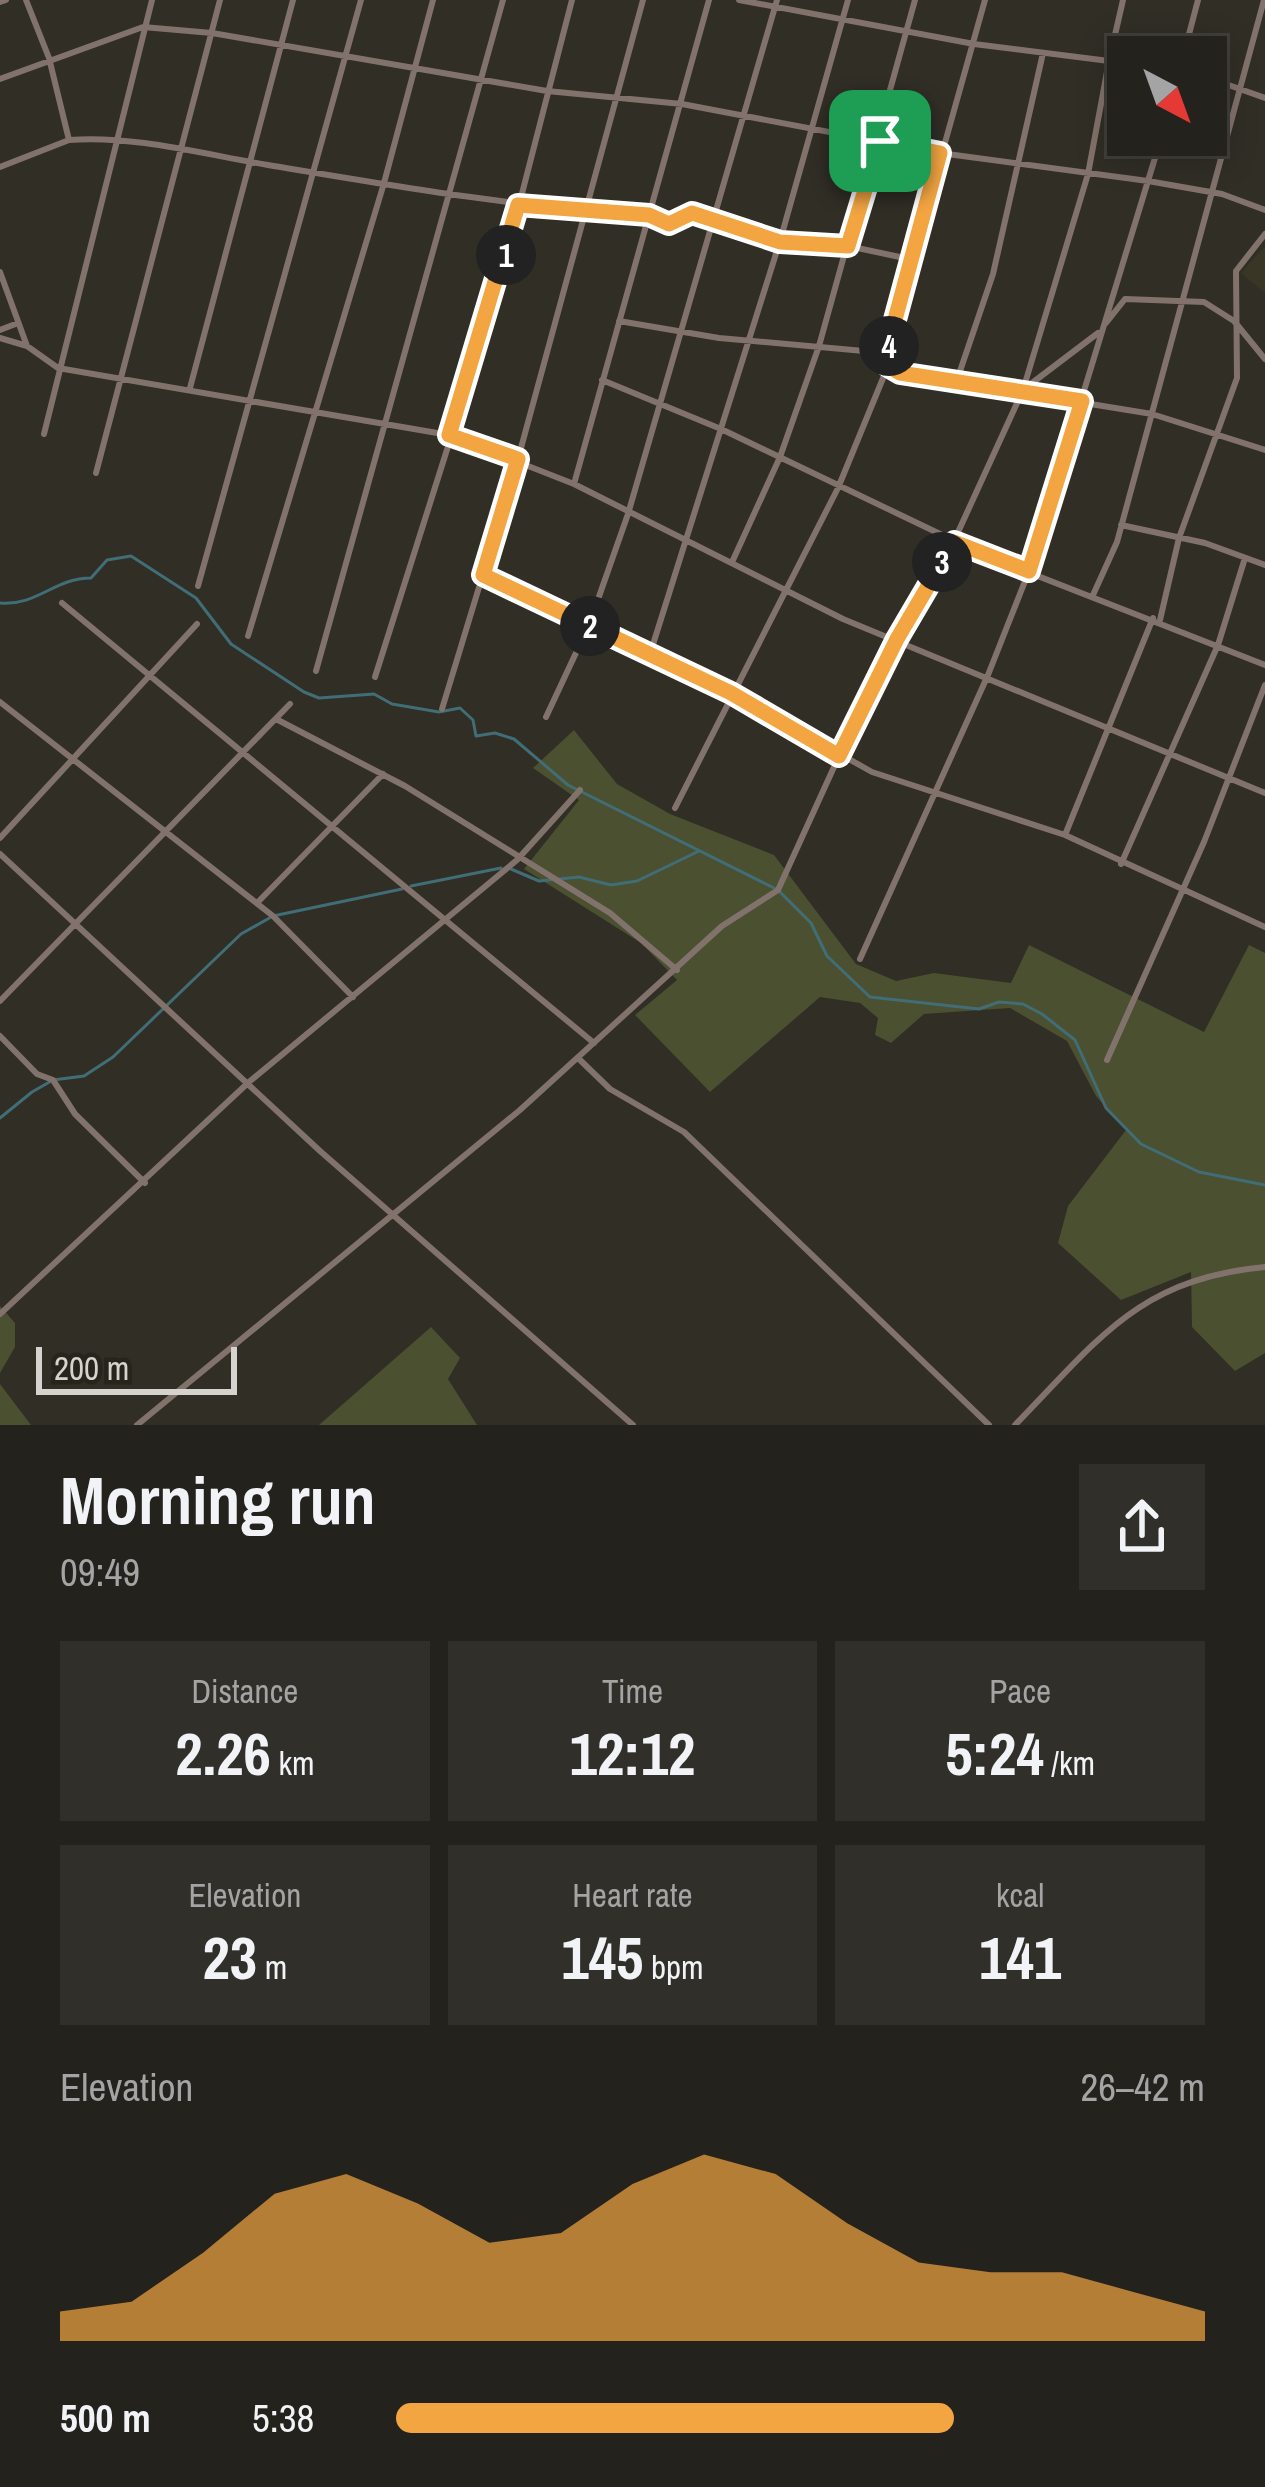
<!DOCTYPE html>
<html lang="en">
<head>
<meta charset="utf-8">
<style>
  body { margin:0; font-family:"Archivo Narrow",sans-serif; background:#302f29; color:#f1f3f6; height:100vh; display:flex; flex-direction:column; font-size:45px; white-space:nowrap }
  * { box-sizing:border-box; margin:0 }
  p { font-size:39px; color:#a3a4a3 }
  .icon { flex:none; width:66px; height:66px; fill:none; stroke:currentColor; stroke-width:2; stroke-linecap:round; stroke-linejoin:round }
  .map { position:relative; height:1425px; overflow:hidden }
  .details { display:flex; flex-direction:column; background:#24221c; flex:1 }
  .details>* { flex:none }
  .needle { width:78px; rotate:139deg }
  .buttons { position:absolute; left:1107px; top:36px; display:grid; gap:24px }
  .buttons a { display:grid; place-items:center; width:120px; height:120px; border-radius:0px; background:#24221c; box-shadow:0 6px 30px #0003,0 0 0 3px #413f3b; font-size:60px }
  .scale { position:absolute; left:36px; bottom:30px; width:201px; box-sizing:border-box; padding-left:12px; border:6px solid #d5d3cd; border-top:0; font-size:33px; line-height:42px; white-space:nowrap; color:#d5d3cd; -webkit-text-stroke:9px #27241b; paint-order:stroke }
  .pin { position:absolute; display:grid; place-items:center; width:102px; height:102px; color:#fff; margin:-51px; border-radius:24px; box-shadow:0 6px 18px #0006 }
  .km { position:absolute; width:60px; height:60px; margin:-30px; border-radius:50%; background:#222; color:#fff; font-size:33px; line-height:60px; text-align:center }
  .round { display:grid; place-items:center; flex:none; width:126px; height:126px; border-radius:0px; background:#302f29 }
  .headline { display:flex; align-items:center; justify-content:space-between; height:204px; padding:0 60px }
  h1 { font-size:66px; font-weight:700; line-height:90px }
  .metrics { display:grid; grid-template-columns:repeat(3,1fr); gap:18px; height:204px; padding:12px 60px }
  .metrics div { display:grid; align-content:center; border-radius:0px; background:#302f29; text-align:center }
  .metrics b { font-size:60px; font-weight:700 }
  .metrics small { font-size:33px; font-weight:400 }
  .metrics p { font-size:33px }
  .chart { height:336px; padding:24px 60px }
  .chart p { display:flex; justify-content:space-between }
  .chart svg { width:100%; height:216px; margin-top:12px; fill:#f2a541; opacity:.7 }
  ul { padding:0 60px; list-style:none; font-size:39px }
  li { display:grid; grid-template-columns:192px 144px 1fr; align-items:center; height:90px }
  li i { height:30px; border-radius:15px; background:#f2a541 }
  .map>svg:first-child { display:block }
</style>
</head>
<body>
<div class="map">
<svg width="1265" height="1425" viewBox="0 0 1265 1425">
  <rect width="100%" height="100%" fill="#302e25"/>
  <path fill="#3a3626" d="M1265,246V293L1241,273Z"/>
  <path fill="#4a5030" d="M574,730L617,784L670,814L774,855L856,964L896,981L934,973L1011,983L1029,945L1204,1032L1249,945L1265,953V1353L1235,1371L1192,1327L1191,1272L1121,1300L1058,1243L1068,1206L1126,1130L1096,1096L1067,1041L1010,1008L924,1014L891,1043L875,1035L878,1018L860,1003L820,997L710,1092L635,1015L677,980L641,943L524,869L579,800L533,768Z
    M0,1306L15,1323V1347L0,1373Z
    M431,1327L460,1358L448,1379L477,1425H319Z
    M0,1384L31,1425H0Z"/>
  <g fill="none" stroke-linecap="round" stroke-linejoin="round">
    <path stroke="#416d76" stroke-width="3" d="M0,603C38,606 54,578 91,578L107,560L131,556L196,598L231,644L304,692L319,698L374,694L392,704L439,712L460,708L473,720L476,736L495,733L514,739L568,785L778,890L811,923L827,956L870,997L979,1009L999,1002L1023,1004L1042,1014L1075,1040L1106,1108L1141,1144L1199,1172L1265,1185
      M511,869L539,881L579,877L611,885L637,881L699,851
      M411,886L501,868
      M0,1118L32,1092L53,1080L84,1076L113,1057L241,934L273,916L402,889"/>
    <path stroke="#82726c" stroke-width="6" d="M739,0L974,44L1109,61L1123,0
      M0,2L6,0
      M1183,57L1198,0
      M1206,77L1265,98
      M0,79L143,27L212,33L547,91L682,104L940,153L1148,181L1222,194L1265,210
      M69,140C133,135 203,154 268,165C395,186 520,208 649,215L669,223L692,213L780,241L848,246L914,260
      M0,167L69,140L49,58L26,0
      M0,272L27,346
      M619,321L719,338L886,353
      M1106,323L1125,299L1204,302L1234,321L1265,359
      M0,330L18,323
      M0,338L27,346L58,368L449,435L574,484L843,619L1265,793
      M888,366L900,373L1152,414L1265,450
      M602,380L721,429L984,555L1265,665
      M957,380L993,274L1043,53
      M1028,386L1098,333
      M190,388L293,0
      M44,434L152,0
      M96,473L220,0
      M574,484L709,0
      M1121,525L1205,543L1265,565
      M733,560L780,457L819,346L915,0
      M483,575L731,693L872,772L1065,835L1265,927
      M198,586L361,0
      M1093,595L1117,542L1264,0
      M62,603L594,1043
      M1160,620L1179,538L1237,378L1236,271L1265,234
      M248,636L384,183L433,0
      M650,654L780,241L848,0
      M316,671L503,0
      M375,677L495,298L572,0
      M0,702L273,916L353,997
      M442,709L518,459L643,0
      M546,717L589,625L628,514L777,0
      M276,719L405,786L610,913L677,970
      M675,808L838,488L888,366L886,353L985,0
      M1065,835L1153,618
      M0,838L197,624
      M0,854L320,1151L633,1425
      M1121,864L1218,645L1245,558
      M257,903L383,774
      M860,959L988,675L1029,571L1162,135
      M0,1001L290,704
      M0,1036L37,1074L53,1080L75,1114L145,1183
      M579,1059L610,1089L684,1132L989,1425
      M1107,1060L1204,842L1265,685
      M0,1314L249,1082L517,860L580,790
      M137,1425L520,1110L722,926L778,890L839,756L954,541L1023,390L1088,174L1109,61L1128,64
      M1015,1425C1099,1339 1138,1279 1265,1267"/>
  </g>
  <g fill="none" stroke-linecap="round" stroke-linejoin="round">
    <defs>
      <path id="route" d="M880,141L940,153L886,353L888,366L900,373L1082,401L1029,571L954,542L897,639L839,756L731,693L483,575L518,459L449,435L518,205L649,215L669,224L692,213L780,242L848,246Z"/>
    </defs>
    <use href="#route" stroke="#fff" stroke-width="24"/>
    <use href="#route" stroke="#f2a541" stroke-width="15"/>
  </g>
</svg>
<div class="buttons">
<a><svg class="needle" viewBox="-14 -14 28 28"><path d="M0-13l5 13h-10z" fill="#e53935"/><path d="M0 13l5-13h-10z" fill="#a3a4a3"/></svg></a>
</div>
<div class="scale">200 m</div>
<div class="pin" style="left:880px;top:141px;background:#1e9e55"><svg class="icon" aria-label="arrive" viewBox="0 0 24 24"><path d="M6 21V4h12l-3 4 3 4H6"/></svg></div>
<b class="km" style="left:506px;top:255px">1</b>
<b class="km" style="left:590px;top:626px">2</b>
<b class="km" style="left:942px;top:562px">3</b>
<b class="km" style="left:889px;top:346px">4</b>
</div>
<section class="details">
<div class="headline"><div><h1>Morning run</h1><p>09:49</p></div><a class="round"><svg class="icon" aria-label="share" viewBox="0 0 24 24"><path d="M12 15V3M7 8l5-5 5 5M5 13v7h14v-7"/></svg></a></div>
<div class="metrics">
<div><p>Distance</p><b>2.26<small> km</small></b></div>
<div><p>Time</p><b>12:12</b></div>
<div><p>Pace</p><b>5:24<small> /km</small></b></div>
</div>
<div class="metrics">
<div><p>Elevation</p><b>23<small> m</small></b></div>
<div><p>Heart rate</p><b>145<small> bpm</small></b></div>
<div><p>kcal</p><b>141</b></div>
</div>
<div class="chart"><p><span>Elevation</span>26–42 m</p>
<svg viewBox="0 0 160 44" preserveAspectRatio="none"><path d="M0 44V38L10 36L20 26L30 14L40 10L50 16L60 24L70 22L80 12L90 6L100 10L110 20L120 28L130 30L140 30L150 34L160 38V44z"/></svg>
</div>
<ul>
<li><b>500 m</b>5:38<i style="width:69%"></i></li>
</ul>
</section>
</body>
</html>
